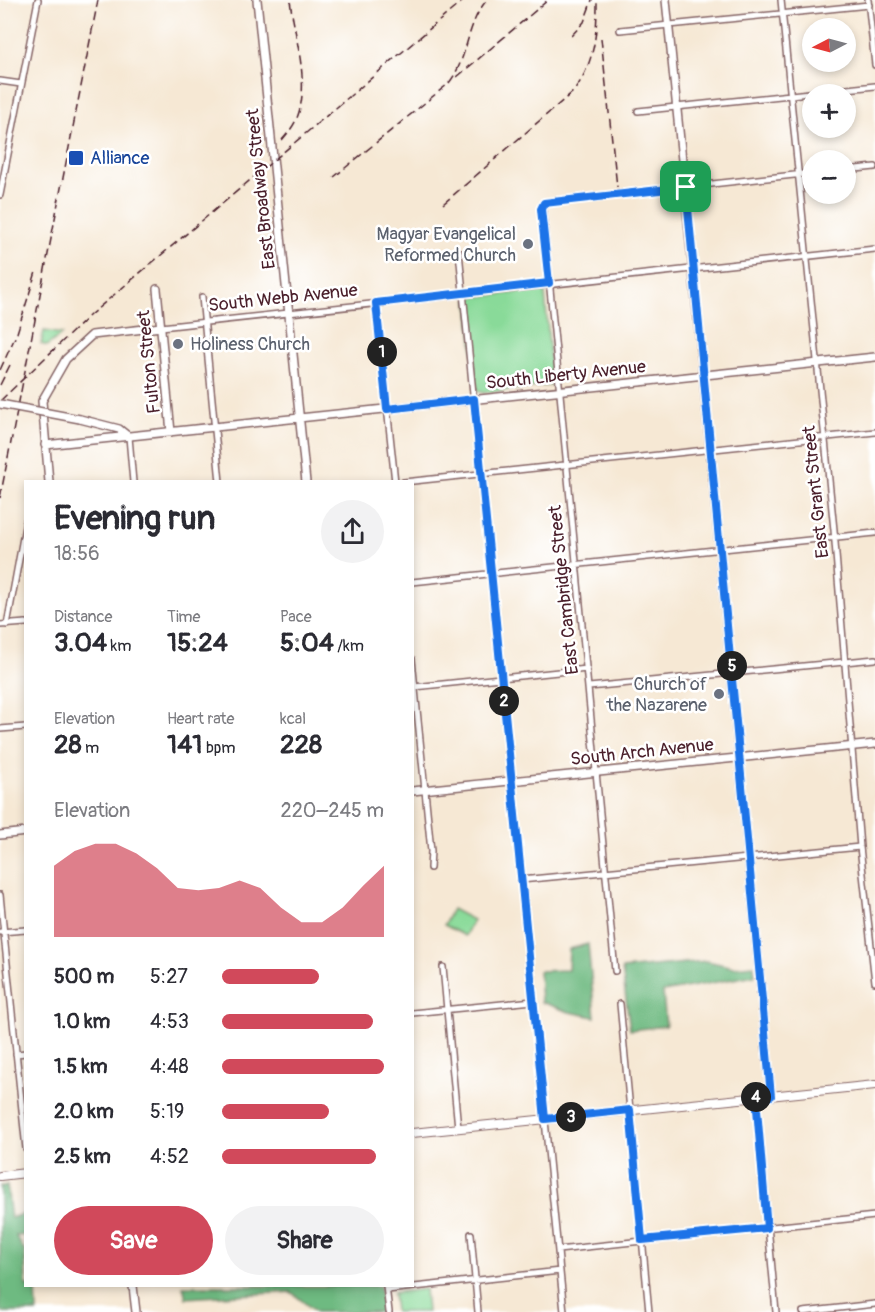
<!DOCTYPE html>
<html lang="en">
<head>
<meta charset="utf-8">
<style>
  body { margin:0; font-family:Pangolin,sans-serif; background:#f2f2f3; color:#2b2b33; height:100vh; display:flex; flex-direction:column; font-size:22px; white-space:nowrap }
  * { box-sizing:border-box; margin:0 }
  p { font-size:20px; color:#7c7c81 }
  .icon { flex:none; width:33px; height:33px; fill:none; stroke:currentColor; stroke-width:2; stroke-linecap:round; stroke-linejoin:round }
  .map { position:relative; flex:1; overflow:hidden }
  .panel { position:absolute; left:24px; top:480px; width:390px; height:807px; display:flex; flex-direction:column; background:#fff; border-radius:0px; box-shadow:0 3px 9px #0003 }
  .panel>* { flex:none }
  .needle { width:39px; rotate:264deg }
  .controls { position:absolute; left:802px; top:18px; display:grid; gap:12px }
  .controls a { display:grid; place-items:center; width:54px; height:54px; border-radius:50%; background:#fff; box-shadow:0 3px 9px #0003; font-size:30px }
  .pin { position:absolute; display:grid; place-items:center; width:51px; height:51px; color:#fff; margin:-26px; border-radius:12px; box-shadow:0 3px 9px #0006 }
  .km { position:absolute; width:30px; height:30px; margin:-15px; border-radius:50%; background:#222; color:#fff; font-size:16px; line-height:30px; text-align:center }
  .round { display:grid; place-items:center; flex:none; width:63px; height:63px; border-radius:32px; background:#f2f2f3 }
  .summary { display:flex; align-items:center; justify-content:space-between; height:102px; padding:0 30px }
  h1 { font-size:33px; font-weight:800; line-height:45px }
  .figures { display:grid; grid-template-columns:repeat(3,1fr); gap:9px; height:102px; padding:6px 30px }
  .figures div { display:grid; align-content:center }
  .figures b { font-size:26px; font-weight:800 }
  .figures small { font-size:16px; font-weight:400 }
  .figures p { font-size:16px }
  .chart { height:168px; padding:12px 30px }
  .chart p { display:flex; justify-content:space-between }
  .chart svg { width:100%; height:108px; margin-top:6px; fill:#d1495b; opacity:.7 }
  .button { display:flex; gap:12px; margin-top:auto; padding:12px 30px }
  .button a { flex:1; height:69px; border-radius:36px; background:#d1495b; color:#fff; font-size:24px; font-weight:800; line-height:69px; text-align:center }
  .button a+a { background:#f2f2f3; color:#2b2b33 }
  ul { padding:0 30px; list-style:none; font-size:20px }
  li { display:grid; grid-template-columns:96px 72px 1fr; align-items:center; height:45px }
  li i { height:15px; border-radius:8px; background:#d1495b }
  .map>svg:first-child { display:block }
</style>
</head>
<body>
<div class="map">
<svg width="875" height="1312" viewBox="0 0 875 1312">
  <rect width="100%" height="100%" fill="#fff"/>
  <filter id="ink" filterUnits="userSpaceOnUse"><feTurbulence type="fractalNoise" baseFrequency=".0167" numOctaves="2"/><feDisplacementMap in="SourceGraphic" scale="12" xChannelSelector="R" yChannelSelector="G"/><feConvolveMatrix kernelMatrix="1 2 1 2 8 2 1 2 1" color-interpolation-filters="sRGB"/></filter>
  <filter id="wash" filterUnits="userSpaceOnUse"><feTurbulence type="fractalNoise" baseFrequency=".008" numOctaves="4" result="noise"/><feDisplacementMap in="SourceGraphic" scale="24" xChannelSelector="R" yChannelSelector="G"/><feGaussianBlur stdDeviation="1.35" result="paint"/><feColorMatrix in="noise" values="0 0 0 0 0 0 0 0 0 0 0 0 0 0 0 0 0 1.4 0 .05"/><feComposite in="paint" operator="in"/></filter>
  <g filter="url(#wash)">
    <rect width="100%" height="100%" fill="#f6e8d4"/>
    <path fill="#89da99" stroke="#6a7c62" stroke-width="1.5" d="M541,290L545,293L552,385L483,393L477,390L468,300L471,297Z
      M44,331L62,334L47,346L41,344Z
      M452,909L473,920L465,936L444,925Z
      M425,1289L427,1312H395L393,1293Z"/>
    <path fill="#6eba81" stroke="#5c6c56" stroke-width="1.5" d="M588,944L595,1017L569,1012L541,1002L539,971L568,970L569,949Z
      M707,961L733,967L754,965L755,975L663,992L666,1026L630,1030L622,969Z
      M0,1186H7L11,1218L25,1213V1235L16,1236L25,1252L26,1286H36L37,1312H0Z
      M183,1286H380L382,1312H316L291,1292L186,1298Z"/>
  </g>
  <g filter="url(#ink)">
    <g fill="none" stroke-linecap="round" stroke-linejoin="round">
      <defs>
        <path id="minor" d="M781,0L834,530L860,847L875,982
          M868,0L875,65
          M620,30L869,5
          M0,81L21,84
          M638,111L875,86
          M846,170L875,167
          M0,195L38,0
          M459,252L564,1312
          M202,297L220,482
          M376,303L395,482
          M161,327L875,249
          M129,437L133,482
          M404,482L875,432
          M412,582L875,533
          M0,625L26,623
          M7,625L26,521
          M412,659L431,851L430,868
          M414,687L587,669
          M589,687L875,659
          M0,729L26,727
          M521,880L860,847
          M0,895L26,1149
          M0,932L26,930
          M443,967L458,1128
          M615,971L542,205L548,202L813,173
          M620,1004L649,1312
          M412,1013L533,1001
          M16,1054L26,1053
          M756,1097L776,1312
          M471,1234L478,1312
          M558,1250L875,1216
          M386,1286L389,1312
          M387,1290L560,1271
          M803,1312L875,1304"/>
        <path id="tertiary" d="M257,0L306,482
          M666,0C704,365 736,730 771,1096
          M157,289L171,432
          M80,419L119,429L129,437
          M45,445L875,357
          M49,482L42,401L66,359L92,335L161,327
          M412,791L875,744
          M0,835L26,832
          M133,1286L136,1312"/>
        <path id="secondary" d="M412,1133L875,1085
          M0,1176L26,1173"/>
      </defs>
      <use href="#minor" stroke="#866566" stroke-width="8"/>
      <use href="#tertiary" stroke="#866566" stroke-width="10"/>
      <use href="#secondary" stroke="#866566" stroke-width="10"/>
      <use href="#minor" stroke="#fff" stroke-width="5"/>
      <use href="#tertiary" stroke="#fff" stroke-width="7"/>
      <use href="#secondary" stroke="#fff" stroke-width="8"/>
      <path stroke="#4a1f2b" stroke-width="1.5" stroke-dasharray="9 4.5" stroke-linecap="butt" d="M571,36L584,22L592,0
        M601,38L617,187
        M457,77L548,0
        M282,140C289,132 296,123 299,112C309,77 294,35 290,0
        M334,177L448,84C469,59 465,25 487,0
        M443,204L574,91C594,63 597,36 597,3
        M0,370L17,333L36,272
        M0,385L10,365
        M0,401L90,315L464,0
        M0,498L98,0"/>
      <defs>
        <path id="tertiary-bridge" d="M0,404L80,419"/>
      </defs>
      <use href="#tertiary-bridge" stroke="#866566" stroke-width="10" stroke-linecap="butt"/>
      <use href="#tertiary-bridge" stroke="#fff" stroke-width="7"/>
    </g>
  </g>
  <g fill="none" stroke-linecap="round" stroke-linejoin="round" filter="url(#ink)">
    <defs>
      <path id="route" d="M686,187L771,1096L756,1097L767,1228L642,1240L630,1110L545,1119L474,399L387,409L376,303L549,283L541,209L544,203Z"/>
    </defs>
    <use href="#route" stroke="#fff" stroke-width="12"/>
    <use href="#route" stroke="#1a73e8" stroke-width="8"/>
  </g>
  <rect fill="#1a4fb4" stroke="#fff" stroke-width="2" x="68" y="150" width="16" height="16" rx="3"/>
  <g fill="#6b7280" stroke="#fff" stroke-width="2">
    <circle cx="528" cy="244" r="6"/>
    <circle cx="178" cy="344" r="6"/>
    <circle cx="719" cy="694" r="6"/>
  </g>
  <g text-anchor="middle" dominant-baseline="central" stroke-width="5" stroke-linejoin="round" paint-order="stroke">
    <g font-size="18" fill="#164399" stroke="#fff" text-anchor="start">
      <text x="90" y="158">Alliance</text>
    </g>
    <g font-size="18" fill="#4a1f2b" stroke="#fff">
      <text transform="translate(261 189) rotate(-96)">East Broadway Street</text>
      <text transform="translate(283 298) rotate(-6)">South Webb Avenue</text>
      <text transform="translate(149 362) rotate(-96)">Fulton Street</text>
      <text transform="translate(566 375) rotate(-6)">South Liberty Avenue</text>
      <text transform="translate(816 492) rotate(-96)">East Grant Street</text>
      <text transform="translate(564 590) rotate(-96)">East Cambridge Street</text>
      <text transform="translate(642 752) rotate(-6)">South Arch Avenue</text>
    </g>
    <g font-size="18" fill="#5b616d" stroke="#fff" text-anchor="end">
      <text x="516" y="234">Magyar Evangelical<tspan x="516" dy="21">Reformed Church</tspan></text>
      <text x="190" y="344" text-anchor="start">Holiness Church</text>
      <text x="707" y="684">Church of<tspan x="707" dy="21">the Nazarene</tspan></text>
    </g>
  </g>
</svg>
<div class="controls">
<a><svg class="needle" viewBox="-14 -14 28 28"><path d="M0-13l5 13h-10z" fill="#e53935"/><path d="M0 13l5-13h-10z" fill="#7c7c81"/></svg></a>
<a>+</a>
<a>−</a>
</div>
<div class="pin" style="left:686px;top:187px;background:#1e9e55"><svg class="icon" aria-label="arrive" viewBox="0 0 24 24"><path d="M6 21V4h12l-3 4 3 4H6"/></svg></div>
<b class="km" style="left:382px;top:352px">1</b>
<b class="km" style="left:504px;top:701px">2</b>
<b class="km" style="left:571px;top:1117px">3</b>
<b class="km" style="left:756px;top:1097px">4</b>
<b class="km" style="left:732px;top:666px">5</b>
<section class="panel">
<div class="summary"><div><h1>Evening run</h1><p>18:56</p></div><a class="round"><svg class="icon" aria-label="share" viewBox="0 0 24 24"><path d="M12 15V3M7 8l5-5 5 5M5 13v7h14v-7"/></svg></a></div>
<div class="figures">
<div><p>Distance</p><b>3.04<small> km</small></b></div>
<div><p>Time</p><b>15:24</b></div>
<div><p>Pace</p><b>5:04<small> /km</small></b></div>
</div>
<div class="figures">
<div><p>Elevation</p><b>28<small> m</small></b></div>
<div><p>Heart rate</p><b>141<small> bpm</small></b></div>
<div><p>kcal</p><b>228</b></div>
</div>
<div class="chart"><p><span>Elevation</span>220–245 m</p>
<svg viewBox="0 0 160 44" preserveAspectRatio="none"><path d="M0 44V15L10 9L20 6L30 6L40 10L50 16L60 24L70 25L80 24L90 21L100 24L110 32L120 38L130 38L140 32L150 23L160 15V44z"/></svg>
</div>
<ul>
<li><b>500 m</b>5:27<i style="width:60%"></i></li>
<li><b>1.0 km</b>4:53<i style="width:93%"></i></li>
<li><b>1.5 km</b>4:48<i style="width:100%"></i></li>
<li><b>2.0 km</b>5:19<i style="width:66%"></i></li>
<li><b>2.5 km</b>4:52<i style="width:95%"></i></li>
</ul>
<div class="button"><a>Save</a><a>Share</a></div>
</section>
</div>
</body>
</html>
